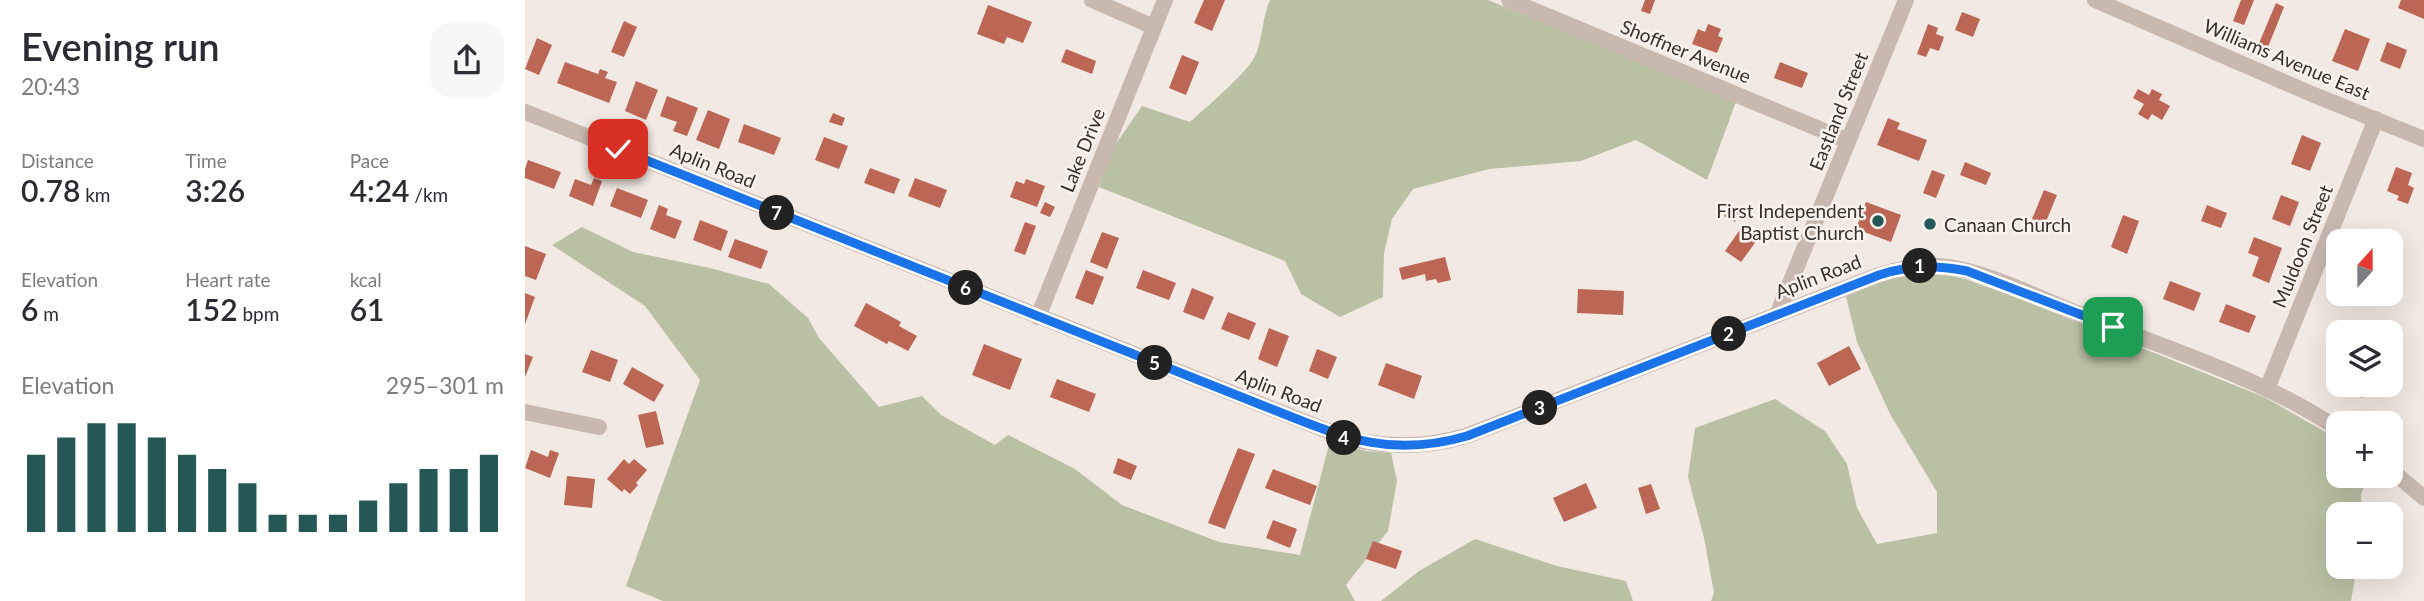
<!DOCTYPE html>
<html lang="en">
<head>
<meta charset="utf-8">
<style>
  body { margin:0; font-family:Lato,sans-serif; background:#f7f7f7; color:#2b2b33; height:100vh; display:flex; flex-direction:column; font-size:26px; white-space:nowrap }
  * { box-sizing:border-box; margin:0 }
  p { font-size:23px; color:#7c7c81 }
  .icon { flex:none; width:38px; height:38px; fill:none; stroke:currentColor; stroke-width:2; stroke-linecap:round; stroke-linejoin:round }
  .map { position:relative; flex:1; overflow:hidden }
  .sheet { display:flex; flex-direction:column; background:#fff; width:525px }
  .sheet>* { flex:none }
  .needle { width:46px; rotate:21deg }
  .fabs { position:absolute; left:1801px; top:229px; display:grid; gap:14px }
  .fabs a { display:grid; place-items:center; width:77px; height:77px; border-radius:14px; background:#fff; box-shadow:0 7px 28px #0002; font-size:35px }
  .pin { position:absolute; display:grid; place-items:center; width:60px; height:60px; color:#fff; margin:-30px; border-radius:14px; box-shadow:0 4px 10px #0006 }
  .km { position:absolute; width:35px; height:35px; margin:-18px; border-radius:50%; background:#222; color:#fff; font-size:19px; line-height:35px; text-align:center }
  .round { display:grid; place-items:center; flex:none; width:74px; height:74px; border-radius:21px; background:#f7f7f7 }
  .overview { display:flex; align-items:center; justify-content:space-between; height:119px; padding:0 21px }
  h1 { font-size:38px; font-weight:600; line-height:52px }
  .stats { display:grid; grid-template-columns:repeat(3,1fr); gap:10px; height:119px; padding:7px 21px }
  .stats div { display:grid; align-content:center }
  .stats b { font-size:30px; font-weight:600 }
  .stats small { font-size:19px; font-weight:400 }
  .stats p { font-size:19px }
  .chart { height:196px; padding:14px 21px }
  .chart p { display:flex; justify-content:space-between }
  .chart svg { width:100%; height:126px; margin-top:7px; stroke:#255756; stroke-width:6 }
  main { display:flex; flex:1; min-height:0 }
  .map>svg:first-child { display:block }
</style>
</head>
<body>
<main>
<section class="sheet">
<div class="overview"><div><h1>Evening run</h1><p>20:43</p></div><a class="round"><svg class="icon" aria-label="share" viewBox="0 0 24 24"><path d="M12 15V3M7 8l5-5 5 5M5 13v7h14v-7"/></svg></a></div>
<div class="stats">
<div><p>Distance</p><b>0.78<small> km</small></b></div>
<div><p>Time</p><b>3:26</b></div>
<div><p>Pace</p><b>4:24<small> /km</small></b></div>
</div>
<div class="stats">
<div><p>Elevation</p><b>6<small> m</small></b></div>
<div><p>Heart rate</p><b>152<small> bpm</small></b></div>
<div><p>kcal</p><b>61</b></div>
</div>
<div class="chart"><p><span>Elevation</span>295–301 m</p>
<svg viewBox="0 0 160 44" preserveAspectRatio="none"><path d="M5 44V17M15 44V11M25 44V6M35 44V6M45 44V11M55 44V17M65 44V22M75 44V27M85 44V38M95 44V38M105 44V38M115 44V33M125 44V27M135 44V22M145 44V22M155 44V17"/></svg>
</div>
</section>
<div class="map">
<svg width="1899" height="601" viewBox="0 0 1899 601">
  <rect width="100%" height="100%" fill="#f2e9e2"/>
  <path fill="#b9c0a3" d="M745,0H963L1211,102L1182,180L1111,140L1056,161L964,169L888,189L867,219L859,253L858,297L815,317L776,294L760,261L574,187L588,148L617,106L665,122C680,108 724,72 731,54C738,37 737,18 745,0Z
    M57,227L108,252L185,268L244,284L283,318L294,338L354,407L397,396L416,415L470,445L483,435L550,469L597,505L694,542L775,555L805,441L841,451L866,453L872,481L863,531L821,585L830,601H138L101,586L175,380L120,306L27,245Z
    M1390,274L1422,275L1440,279L1488,296L1739,397L1813,439V476H1844L1836,494L1837,514H1813V567H1832L1826,601H1186L1189,593L1179,538L1163,477L1170,428L1250,399L1300,431L1322,464L1332,508L1352,544L1412,533V492L1365,414L1332,342L1321,296L1367,278Z
    M950,539L1032,566L1101,581L1108,601H856L894,571Z"/>
  <path fill="#bc6656" d="M679,0H700L687,31L669,23Z
    M1120,0H1130L1125,14L1116,11Z
    M1716,0H1729L1719,25L1708,21Z
    M1876,0H1899V19L1873,8Z
    M1751,3L1759,7L1741,52L1732,48Z
    M463,5L507,22L498,43L482,37L479,44L452,34Z
    M1437,12L1455,19L1448,37L1430,30Z
    M99,21L112,27L99,57L86,52Z
    M1183,24L1196,29L1193,36L1198,38L1192,53L1167,44L1173,29L1180,32Z
    M1403,24L1413,28L1411,34L1419,37L1414,51L1405,48L1401,57L1392,54Z
    M1820,29L1845,39L1833,71L1807,61Z
    M12,38L27,45L14,75L0,69Z
    M1862,42L1882,50L1875,69L1855,61Z
    M541,49L571,61L567,74L536,62Z
    M657,55L674,62L661,95L644,88Z
    M40,62L73,74L75,69L83,72L80,78L92,82L84,103L32,83Z
    M1255,62L1283,73L1277,88L1249,78Z
    M111,81L133,90L121,120L100,111Z
    M1613,89L1624,95L1627,89L1637,94L1634,100L1645,106L1637,120L1627,114L1623,120L1613,114L1619,104L1608,98Z
    M142,96L173,108L162,136L148,131L152,122L135,116Z
    M183,110L205,119L194,149L171,140Z
    M308,113L320,118L317,126L304,122Z
    M1363,118L1375,123L1372,129L1402,140L1394,161L1352,145Z
    M219,124L256,138L249,155L213,142Z
    M1777,135L1796,143L1785,171L1766,164Z
    M299,137L323,146L314,169L290,160Z
    M3,160L36,172L29,189L0,178V169Z
    M1440,162L1466,173L1461,185L1435,175Z
    M1871,167L1887,173L1883,185L1889,188L1883,204L1872,200L1874,196L1862,191Z
    M345,168L375,179L369,194L339,183Z
    M1407,170L1420,175L1411,198L1398,193Z
    M69,178L77,181L68,206L44,196L50,179L66,185Z
    M390,178L422,190L415,208L383,196Z
    M501,179L520,186L512,207L485,197L491,181L499,184Z
    M92,188L123,200L116,218L85,206Z
    M1519,190L1532,195L1520,224L1507,219Z
    M1756,195L1774,202L1765,226L1747,219Z
    M520,202L530,207L525,217L515,213Z
    M1341,202L1376,215L1366,242L1331,229Z
    M1205,204L1216,210L1210,222L1199,216Z
    M134,205L143,209L141,215L157,221L150,239L125,229Z
    M1682,205L1702,213L1696,228L1676,221Z
    M1598,215L1614,221L1602,254L1586,247Z
    M175,220L203,231L196,251L168,240Z
    M500,222L511,226L500,255L489,251Z
    M1219,224L1235,236L1216,262L1200,251Z
    M1842,229L1859,236L1857,242H1837Z
    M577,232L594,238L582,269L565,262Z
    M1729,237L1757,248L1744,283L1727,276L1734,257L1723,253Z
    M210,239L243,251L236,269L203,257Z
    M0,246L21,254L11,280L0,276Z
    M920,257L926,280L913,283L911,279L901,281L900,274L877,280L874,268Z
    M561,270L579,277L568,305L550,298Z
    M618,270L651,283L644,300L611,288Z
    M1645,281L1676,293L1669,311L1638,299Z
    M667,288L689,297L679,320L658,312Z
    M1053,289L1099,291L1098,315L1052,313Z
    M0,293L10,297L0,324Z
    M341,303L376,322L374,326L392,336L383,351L364,341L362,344L329,326Z
    M1701,304L1731,316L1724,333L1694,322Z
    M703,312L731,323L724,340L696,329Z
    M744,328L764,336L752,367L733,359Z
    M459,344L497,359L485,390L447,375Z
    M1324,346L1336,369L1304,386L1292,363Z
    M792,349L812,357L803,379L784,371Z
    M66,350L93,360L85,382L57,372Z
    M0,354L8,357L0,377Z
    M861,363L897,376L889,399L853,385Z
    M107,367L139,385L129,402L98,384Z
    M532,379L571,394L564,412L525,397Z
    M1822,385H1858L1852,396L1841,391L1837,398L1820,389Z
    M131,411L139,444L121,448L113,415Z
    M713,448L730,454L700,529L683,523Z
    M6,450L23,457L25,450L34,453L25,478L0,468Z
    M593,458L612,466L606,480L588,473Z
    M99,459L104,464L109,459L122,470L111,483L113,485L105,494L99,489L97,492L82,479Z
    M748,469L792,486L785,505L740,488Z
    M42,476L70,479L67,508L39,505Z
    M1061,483L1072,508L1039,522L1028,498Z
    M1126,484L1135,509L1121,514L1113,488Z
    M748,520L772,529L765,548L741,538Z
    M848,541L877,551L871,569L841,559Z"/>
  <g fill="none" stroke-linecap="round" stroke-linejoin="round">
    <path stroke="#c9b8ae" stroke-width="16" d="M567,0L629,27
      M984,0L1323,141
      M1570,0L1789,95L1899,139
      M0,112L818,437C860,448 900,448 941,436L1354,275C1376,268 1400,264 1423,267C1466,273 1518,300 1559,316C1641,348 1741,380 1813,429
      M1252,315L1381,0
      M513,317L640,0
      M1742,389L1851,119
      M0,412L74,427
      M1866,470L1899,498"/>
  </g>
  <g fill="none" stroke-linecap="round" stroke-linejoin="round">
    <defs>
      <path id="route" d="M93,149L744,408C815,436 863,459 942,436L1354,275C1384,265 1412,265 1442,271L1588,327"/>
    </defs>
    <use href="#route" stroke="#fff" stroke-width="14"/>
    <use href="#route" stroke="#1a73e8" stroke-width="9"/>
  </g>
  <g fill="#255756" stroke="#f9f3ee" stroke-width="2.5">
    <circle cx="1353" cy="221" r="7"/>
    <circle cx="1405" cy="224" r="7"/>
  </g>
  <g text-anchor="middle" dominant-baseline="central" stroke-width="5" stroke-linejoin="round" paint-order="stroke">
    <g font-size="19" fill="#392f2c" stroke="#f9f3ee">
      <text transform="translate(1161 51) rotate(22)">Shoffner Avenue</text>
      <text transform="translate(1762 59) rotate(23)">Williams Avenue East</text>
      <text transform="translate(1313 111) rotate(-68)">Eastland Street</text>
      <text transform="translate(557 150) rotate(-68)">Lake Drive</text>
      <text transform="translate(188 165) rotate(22)">Aplin Road</text>
      <text transform="translate(1777 246) rotate(-68)">Muldoon Street</text>
      <text transform="translate(1293 276) rotate(-21)">Aplin Road</text>
      <text transform="translate(754 390) rotate(21)">Aplin Road</text>
    </g>
    <g font-size="19" fill="#392f2c" stroke="#f9f3ee" text-anchor="end">
      <text x="1339" y="210">First Independent<tspan x="1339" dy="22">Baptist Church</tspan></text>
      <text x="1419" y="224" text-anchor="start">Canaan Church</text>
    </g>
  </g>
</svg>
<div class="fabs">
<a><svg class="needle" viewBox="-14 -14 28 28"><path d="M0-13l5 13h-10z" fill="#e53935"/><path d="M0 13l5-13h-10z" fill="#7c7c81"/></svg></a>
<a><svg class="icon" aria-label="layers" viewBox="0 0 24 24"><path d="M12 4l9 5-9 5-9-5zM3 14l9 5 9-5"/></svg></a>
<a>+</a>
<a>−</a>
</div>
<div class="pin" style="left:1588px;top:327px;background:#1e9e55"><svg class="icon" aria-label="arrive" viewBox="0 0 24 24"><path d="M6 21V4h12l-3 4 3 4H6"/></svg></div>
<div class="pin" style="left:93px;top:149px;background:#d93025"><svg class="icon" aria-label="check" viewBox="0 0 24 24"><path d="M5 12l5 5 9-10"/></svg></div>
<b class="km" style="left:1395px;top:266px">1</b>
<b class="km" style="left:1204px;top:334px">2</b>
<b class="km" style="left:1015px;top:408px">3</b>
<b class="km" style="left:819px;top:438px">4</b>
<b class="km" style="left:630px;top:363px">5</b>
<b class="km" style="left:441px;top:288px">6</b>
<b class="km" style="left:252px;top:213px">7</b>
</div>
</main>
</body>
</html>
